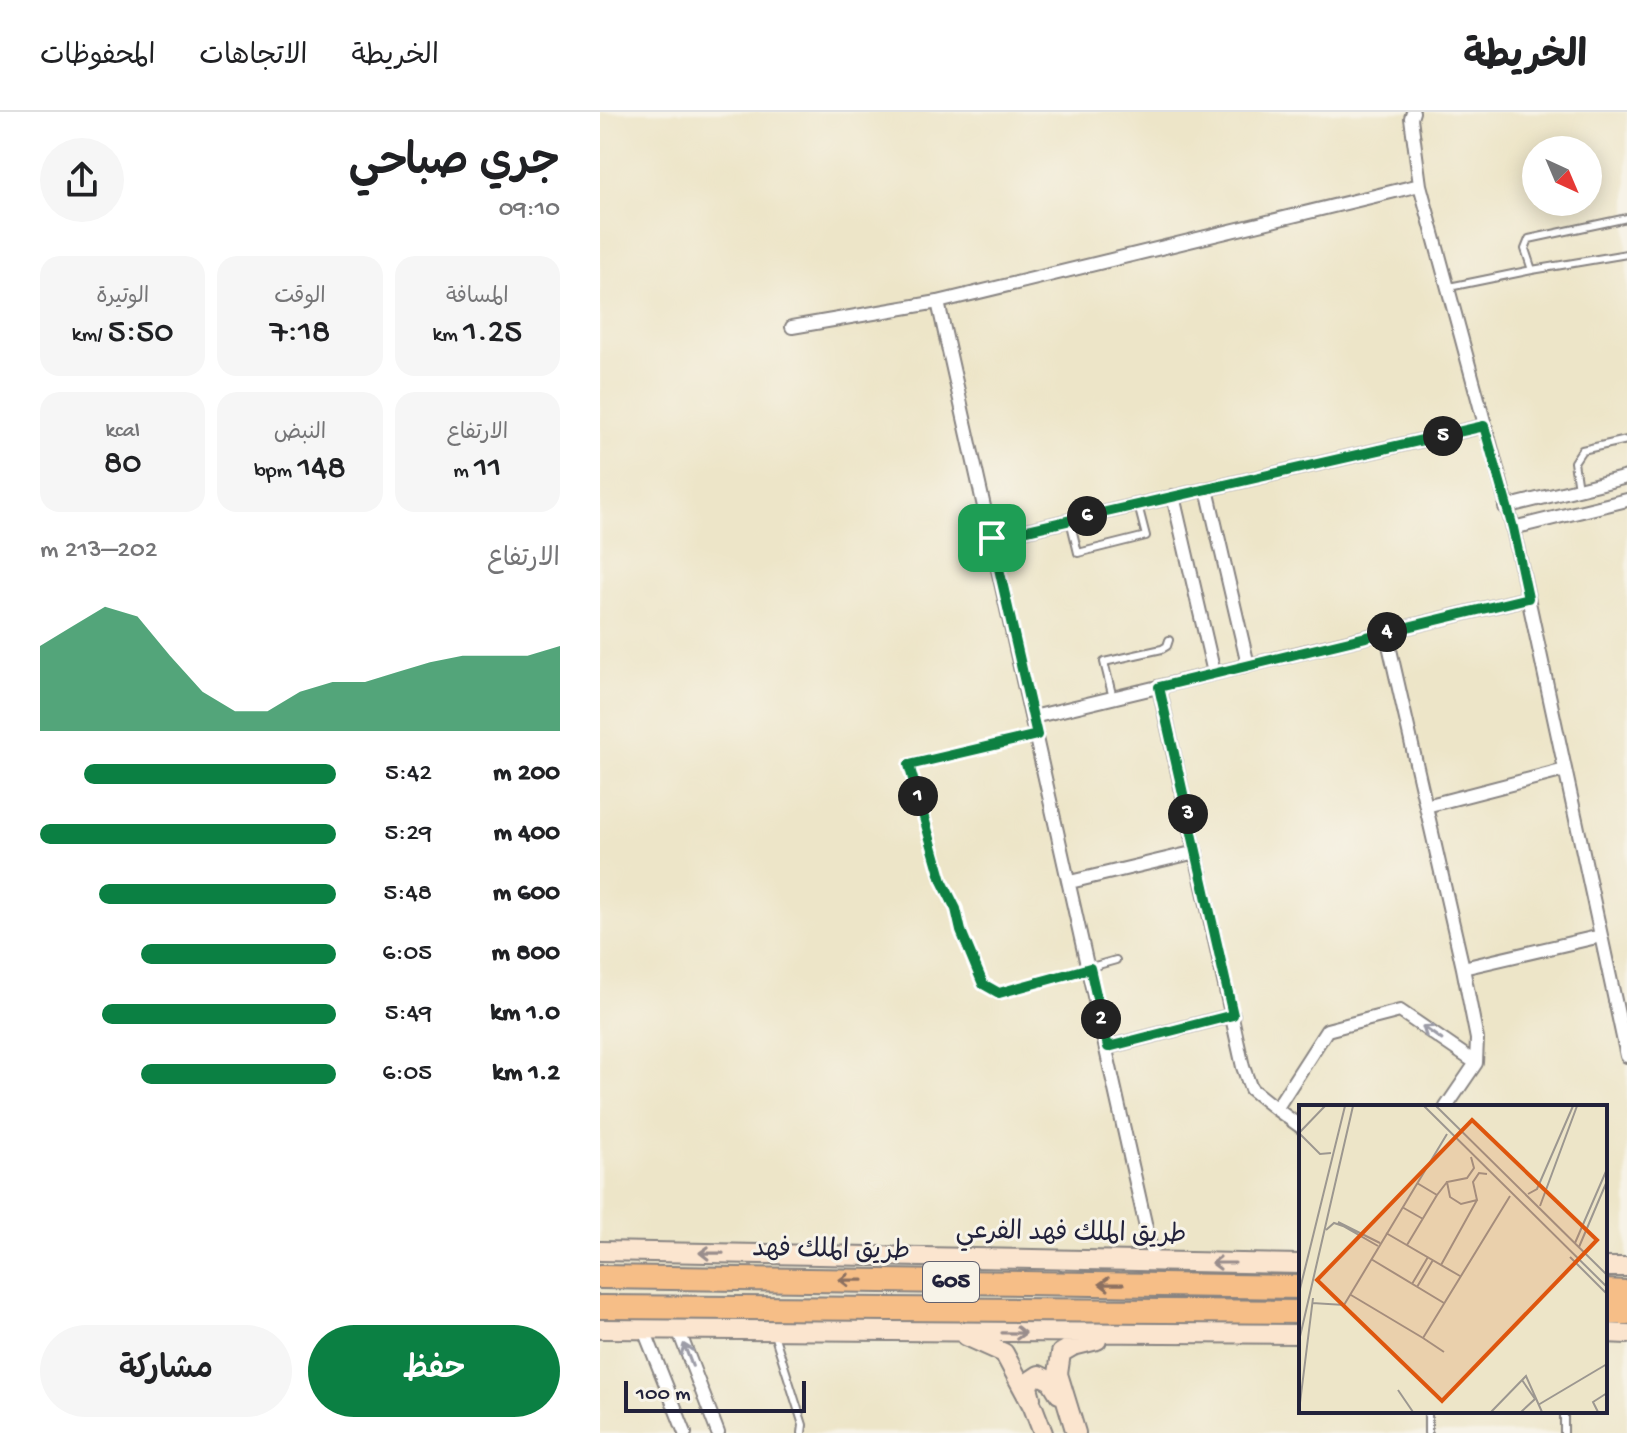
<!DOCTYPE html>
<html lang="ar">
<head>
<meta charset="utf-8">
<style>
  body { margin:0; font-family:"Gochi Hand","Playpen Sans Arabic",sans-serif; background:#f6f6f6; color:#202124; direction:rtl; height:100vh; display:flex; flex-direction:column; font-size:30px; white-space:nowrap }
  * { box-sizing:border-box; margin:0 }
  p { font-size:26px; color:#757577 }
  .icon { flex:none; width:44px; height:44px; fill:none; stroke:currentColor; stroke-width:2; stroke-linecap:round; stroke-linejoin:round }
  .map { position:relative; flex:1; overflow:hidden; direction:ltr }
  .drawer { display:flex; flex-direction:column; background:#fff; width:600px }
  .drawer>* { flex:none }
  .needle { width:52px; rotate:136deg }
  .tools { position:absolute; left:922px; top:24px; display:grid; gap:16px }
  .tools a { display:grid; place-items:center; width:80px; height:80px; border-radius:50%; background:#fff; box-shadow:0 4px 20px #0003; font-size:40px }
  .scale { position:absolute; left:24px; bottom:20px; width:182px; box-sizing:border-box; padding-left:8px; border:4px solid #22223b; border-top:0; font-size:22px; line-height:28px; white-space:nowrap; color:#22223b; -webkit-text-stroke:6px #f7f3e8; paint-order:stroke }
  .pin { position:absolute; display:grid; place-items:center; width:68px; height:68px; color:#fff; margin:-34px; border-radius:16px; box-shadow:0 4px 12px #0006 }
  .km { position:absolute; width:40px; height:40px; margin:-20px; border-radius:50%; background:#222; color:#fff; font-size:22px; line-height:40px; text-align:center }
  .round { display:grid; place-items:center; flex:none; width:84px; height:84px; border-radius:42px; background:#f6f6f6 }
  .head { display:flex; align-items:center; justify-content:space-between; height:136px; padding:0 40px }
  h1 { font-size:44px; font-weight:600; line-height:60px }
  .stats { display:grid; grid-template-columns:repeat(3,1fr); gap:12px; height:136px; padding:8px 40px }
  .stats div { display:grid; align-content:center; border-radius:20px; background:#f6f6f6; text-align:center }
  .stats b { font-size:34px; font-weight:600 }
  .stats small { font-size:22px; font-weight:400 }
  .stats p { font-size:22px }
  .chart { height:224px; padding:16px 40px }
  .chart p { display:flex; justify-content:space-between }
  .chart svg { width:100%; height:144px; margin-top:8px; fill:#0b8043; opacity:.7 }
  .primary-button { display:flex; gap:16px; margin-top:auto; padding:16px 40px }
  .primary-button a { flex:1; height:92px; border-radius:48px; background:#0b8043; color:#fff; font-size:32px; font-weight:600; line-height:92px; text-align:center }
  .primary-button a+a { background:#f6f6f6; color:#202124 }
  ul { padding:0 40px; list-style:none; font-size:26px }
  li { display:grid; grid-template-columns:128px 96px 1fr; align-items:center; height:60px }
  li i { height:20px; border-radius:10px; background:#0b8043 }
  header { display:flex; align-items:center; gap:48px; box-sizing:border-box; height:112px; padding:0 40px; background:#fff; border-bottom:2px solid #e0e0e0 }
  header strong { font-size:38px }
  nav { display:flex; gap:44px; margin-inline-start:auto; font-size:28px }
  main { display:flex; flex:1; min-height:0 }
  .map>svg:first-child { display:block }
</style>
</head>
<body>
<header>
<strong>الخريطة</strong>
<nav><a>الخريطة</a><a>الاتجاهات</a><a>المحفوظات</a></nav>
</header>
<main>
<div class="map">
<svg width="1027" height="1321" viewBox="0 0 1027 1321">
  <rect width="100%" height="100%" fill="#f7f3e8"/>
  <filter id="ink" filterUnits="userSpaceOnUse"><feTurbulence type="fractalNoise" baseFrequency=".0125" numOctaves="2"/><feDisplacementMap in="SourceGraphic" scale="16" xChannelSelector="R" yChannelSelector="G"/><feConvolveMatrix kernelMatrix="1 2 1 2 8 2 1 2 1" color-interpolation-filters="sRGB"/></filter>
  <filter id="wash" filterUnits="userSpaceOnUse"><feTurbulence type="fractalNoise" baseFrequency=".006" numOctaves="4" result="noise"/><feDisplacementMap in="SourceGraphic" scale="32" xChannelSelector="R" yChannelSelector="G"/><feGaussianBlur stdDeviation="1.8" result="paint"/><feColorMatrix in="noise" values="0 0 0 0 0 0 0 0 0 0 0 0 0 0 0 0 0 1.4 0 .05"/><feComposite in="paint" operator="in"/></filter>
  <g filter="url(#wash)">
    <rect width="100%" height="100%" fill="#ede5c8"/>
  </g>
  <g filter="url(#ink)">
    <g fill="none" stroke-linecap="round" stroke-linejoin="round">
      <defs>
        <path id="lane" d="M1027,106L929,127L925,137L932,158L1027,142
          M849,175L932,158
          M978,377L974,350L982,338L1027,328
          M470,408L478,441L546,424L538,393
          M513,586L504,550L562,537L567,534L569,528
          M435,623L309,653L342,769L356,797L361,819L383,872L399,881L516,848
          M174,1222L203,1313L202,1321
          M828,1299V1321
          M964,1299V1321"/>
        <path id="street" d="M813,0L811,6L820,73L913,416L1027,944
          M192,215L338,190
          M607,377L648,553
          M573,384L614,561
          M905,395L1027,365
          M913,416L1027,388
          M392,426L884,314
          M786,520L863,856
          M559,575L643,955L651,977L676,997
          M433,605L928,486
          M826,694L965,658
          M470,770L596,740
          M508,935L633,903
          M876,951L877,927L863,856L1001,824
          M701,1015L676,997L727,918L800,899L876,951L846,995
          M554,1151L338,190L820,73
          M78,1217L118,1321
          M44,1218L85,1321"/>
        <path id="secondary" d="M0,1139L701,1152
          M1005,1155H1027
          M0,1217L701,1222
          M1005,1221L1027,1222
          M366,1224L404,1241L433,1295L443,1321
          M431,1286L427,1271L439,1263L451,1269L459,1282
          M476,1321L458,1262L461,1241L473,1234L497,1228"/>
        <path id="highway" d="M0,1165L701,1175
          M1005,1179L1027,1180
          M0,1195L701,1200
          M1005,1201H1027"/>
      </defs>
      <use href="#lane" stroke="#888482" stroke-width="10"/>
      <use href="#street" stroke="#888482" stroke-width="16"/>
      <use href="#secondary" stroke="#888482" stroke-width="22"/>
      <use href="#highway" stroke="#888482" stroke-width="26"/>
      <use href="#lane" stroke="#fff" stroke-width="6"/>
      <use href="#street" stroke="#fff" stroke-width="12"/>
      <use href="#secondary" stroke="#fbe5cf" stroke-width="18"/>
      <use href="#highway" stroke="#f6be87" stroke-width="22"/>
    </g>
    <defs><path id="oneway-shaft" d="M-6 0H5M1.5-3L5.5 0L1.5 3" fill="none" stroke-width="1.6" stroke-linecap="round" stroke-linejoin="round" transform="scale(2)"/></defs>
    <g stroke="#9c9ca7">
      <use href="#oneway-shaft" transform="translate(832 921) rotate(-145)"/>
      <use href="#oneway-shaft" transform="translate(88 1243) rotate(-111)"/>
    </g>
    <g stroke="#998d8c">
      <use href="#oneway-shaft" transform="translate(111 1141) rotate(-179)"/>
      <use href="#oneway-shaft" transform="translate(623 1151) rotate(-180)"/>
      <use href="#oneway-shaft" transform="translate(414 1221) rotate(1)"/>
    </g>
    <g stroke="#8c7061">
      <use href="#oneway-shaft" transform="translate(251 1168) rotate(-179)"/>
      <use href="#oneway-shaft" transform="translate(511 1172) rotate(-179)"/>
    </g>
  </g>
  <g fill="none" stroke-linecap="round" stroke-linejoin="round" filter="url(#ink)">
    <defs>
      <path id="route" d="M884,314L913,416L928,486L559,575L633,903L508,935L490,856L399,881L383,872L361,819L356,797L342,769L309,653L437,623L392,426Z"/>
    </defs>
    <use href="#route" stroke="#fff" stroke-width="16"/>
    <use href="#route" stroke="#0b8043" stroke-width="10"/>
  </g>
  <g text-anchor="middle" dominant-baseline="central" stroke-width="6" stroke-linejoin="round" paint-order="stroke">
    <rect fill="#f7f3e8" stroke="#62616f" stroke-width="2" x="323" y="1150" width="56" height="40" rx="6"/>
    <g font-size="24" font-weight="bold" fill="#22223b">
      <text x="351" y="1170">605</text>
    </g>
    <g font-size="26" fill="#22223b" stroke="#f7f3e8">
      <text transform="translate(471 1123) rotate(1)">طريق الملك فهد الفرعي</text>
      <text transform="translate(231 1140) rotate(1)">طريق الملك فهد</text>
    </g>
  </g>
  <g transform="translate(699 993)">
    <rect width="308" height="308" fill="#ede5c8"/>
    <path fill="none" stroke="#9c9790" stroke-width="2" d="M125,1L308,182M137,1L308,170M0,28L21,49L32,48M0,28L26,1M172,52L175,63L168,73L148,77L151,92L162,99L178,95L174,77L180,68L188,69M118,78L138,90L148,77M229,89L238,84L274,1M241,101L278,1M103,102L124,114M39,117L81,138M27,125L35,118L44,121L79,141M87,128L161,171M276,138L308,64M108,140L138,90M280,142L308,76M271,152L308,189M72,154L145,198M142,160L178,95M113,179L129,152M118,182L134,155M0,188L46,1M52,190L124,233L211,91M13,198L45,200L148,29M124,233L145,247M0,236L54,1M99,285L114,307M239,300L308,259M0,306L14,193M192,307L227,271L243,307M222,307L236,294L223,275M299,307L294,297L308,288"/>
    <path fill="#de560e" fill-opacity="0.15" stroke="#de560e" stroke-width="4" d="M173,15L298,135L143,296L18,175Z"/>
    <rect width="308" height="308" fill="none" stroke="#22223b" stroke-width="4"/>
  </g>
</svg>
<div class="tools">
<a><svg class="needle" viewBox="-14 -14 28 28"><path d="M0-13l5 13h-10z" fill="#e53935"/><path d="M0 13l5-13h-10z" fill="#757577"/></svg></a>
</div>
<div class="scale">100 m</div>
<div class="pin" style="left:392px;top:426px;background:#1e9e55"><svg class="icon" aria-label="arrive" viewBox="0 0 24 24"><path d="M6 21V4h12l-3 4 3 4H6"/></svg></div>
<b class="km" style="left:318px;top:684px">1</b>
<b class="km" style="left:501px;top:907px">2</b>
<b class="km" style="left:588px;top:702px">3</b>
<b class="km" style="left:787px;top:520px">4</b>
<b class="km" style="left:843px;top:324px">5</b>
<b class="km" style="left:487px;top:404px">6</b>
</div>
<section class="drawer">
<div class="head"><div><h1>جري صباحي</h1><p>09:10</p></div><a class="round"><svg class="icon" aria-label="share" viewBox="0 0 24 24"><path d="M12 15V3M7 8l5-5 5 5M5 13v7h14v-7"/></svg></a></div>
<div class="stats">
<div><p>المسافة</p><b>1.25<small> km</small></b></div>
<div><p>الوقت</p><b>7:18</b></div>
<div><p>الوتيرة</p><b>5:50<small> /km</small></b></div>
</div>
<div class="stats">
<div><p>الارتفاع</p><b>11<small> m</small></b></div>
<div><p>النبض</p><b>148<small> bpm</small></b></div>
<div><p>kcal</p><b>80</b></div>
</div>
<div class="chart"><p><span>الارتفاع</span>202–213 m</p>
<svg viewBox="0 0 160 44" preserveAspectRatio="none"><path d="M0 44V18L10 12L20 6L30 9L40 21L50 32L60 38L70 38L80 32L90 29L100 29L110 26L120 23L130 21L140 21L150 21L160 18V44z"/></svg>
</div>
<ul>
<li><b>200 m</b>5:42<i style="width:85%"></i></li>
<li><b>400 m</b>5:29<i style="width:100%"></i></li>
<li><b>600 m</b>5:48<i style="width:80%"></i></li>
<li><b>800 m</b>6:05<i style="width:66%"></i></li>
<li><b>1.0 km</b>5:49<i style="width:79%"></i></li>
<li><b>1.2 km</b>6:05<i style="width:66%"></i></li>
</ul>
<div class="primary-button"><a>حفظ</a><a>مشاركة</a></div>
</section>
</main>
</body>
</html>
